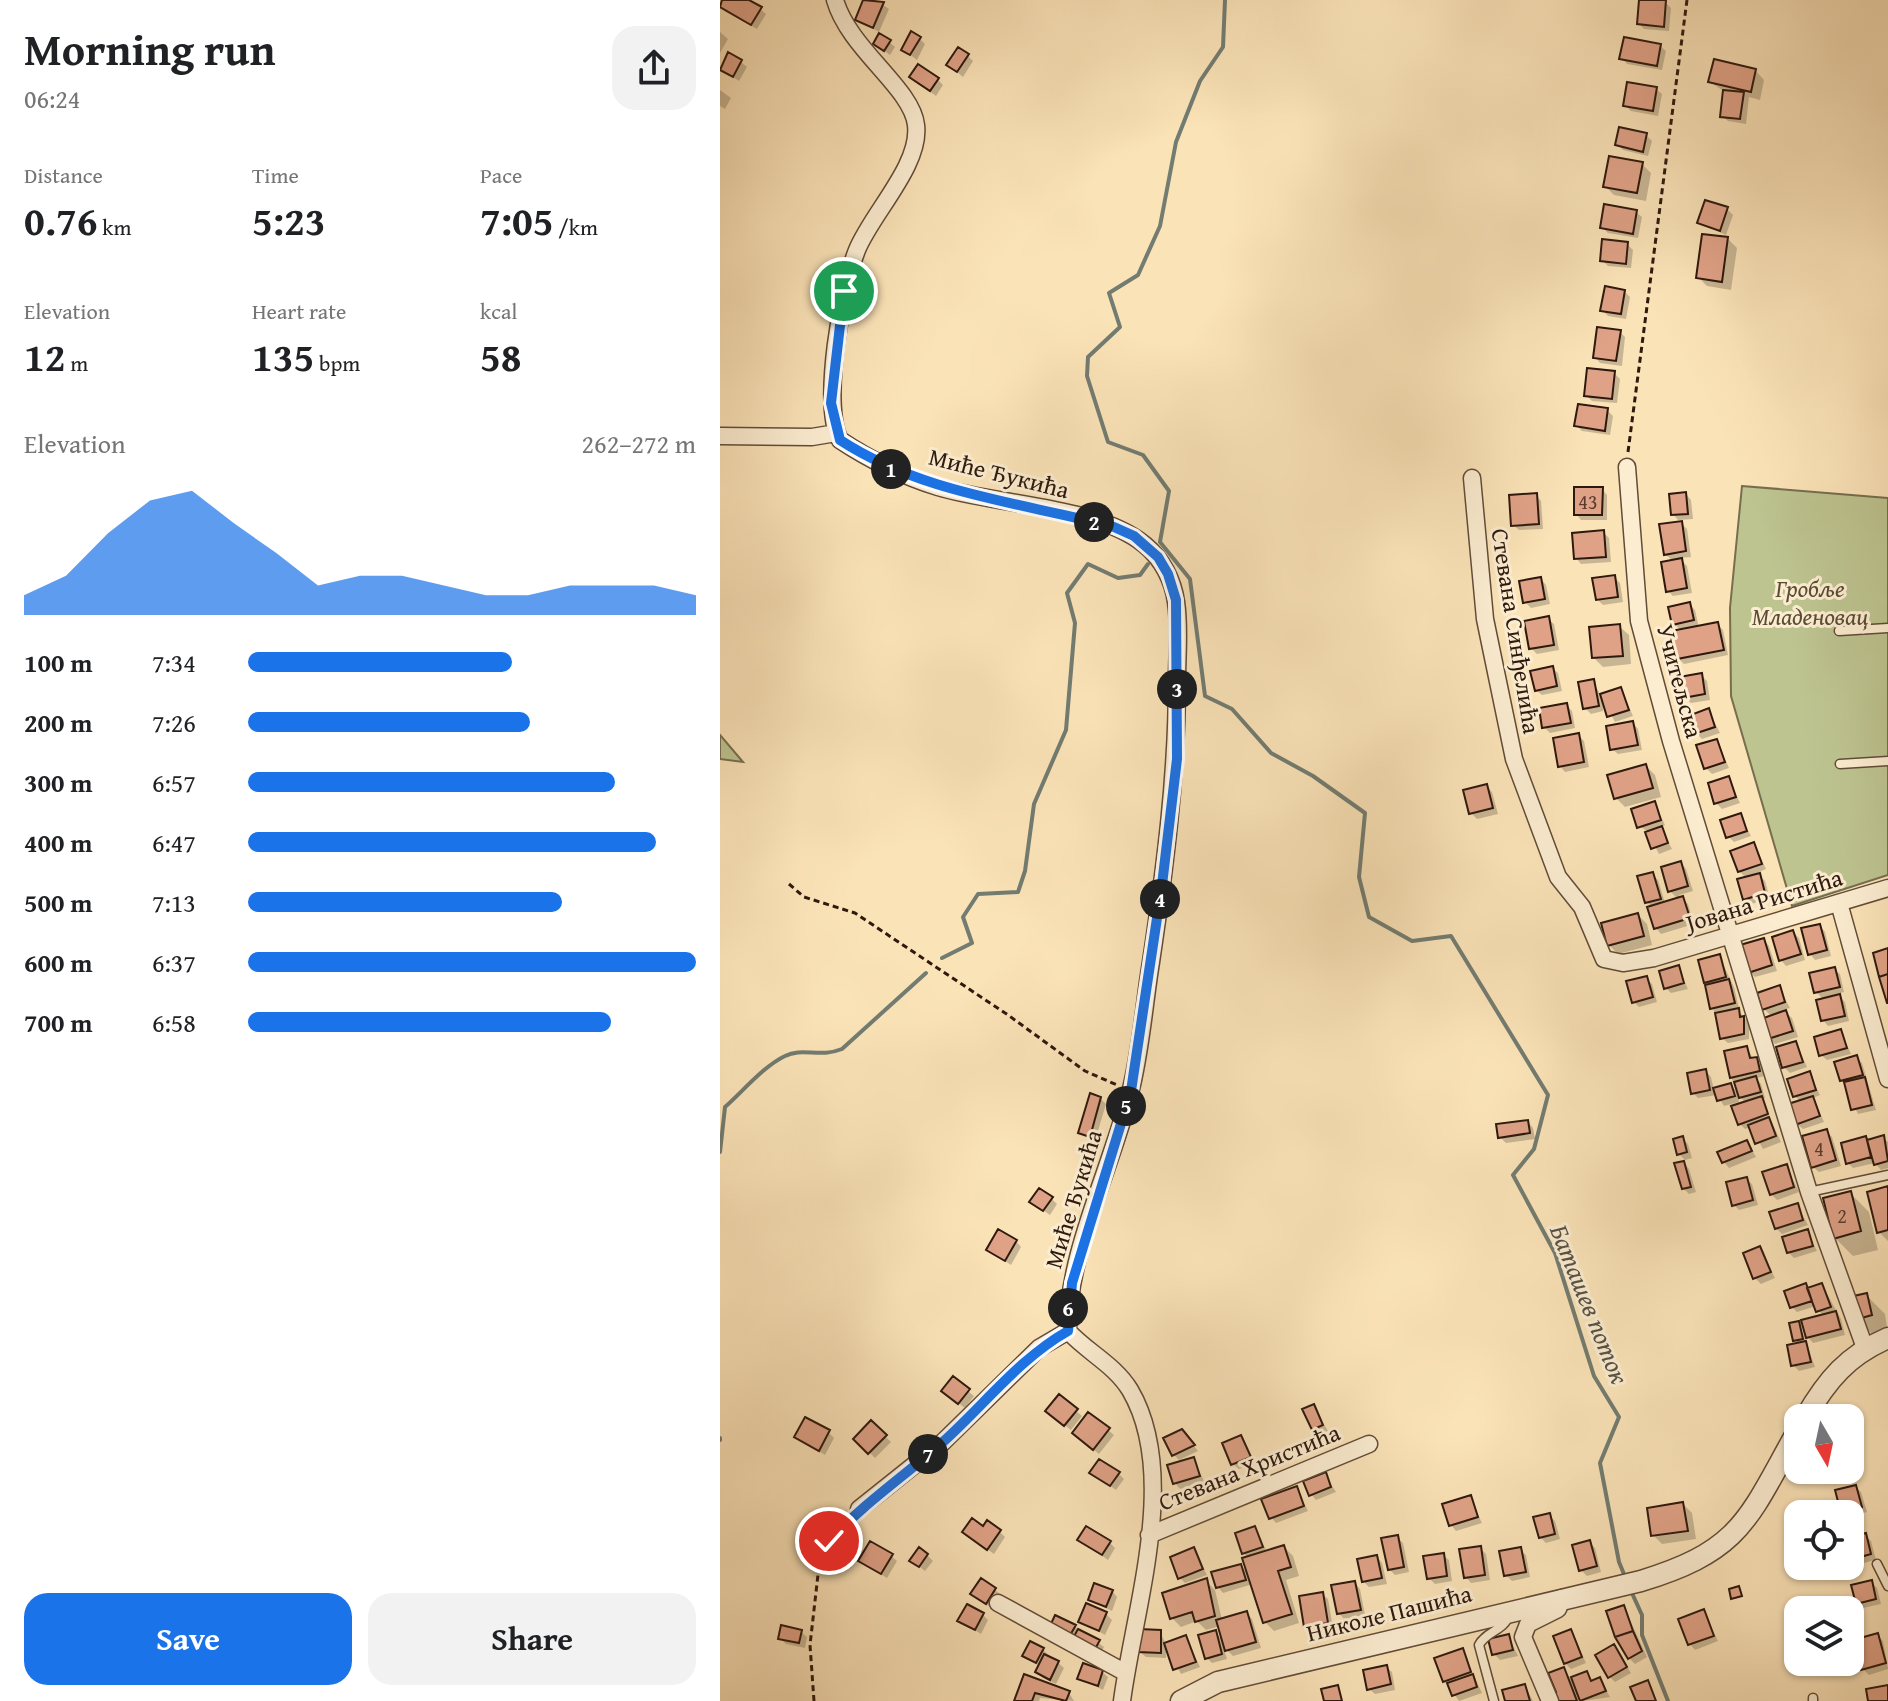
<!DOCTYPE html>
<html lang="en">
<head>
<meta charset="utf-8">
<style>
  body { margin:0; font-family:"Gentium Book Plus",serif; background:#f2f2f2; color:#202124; height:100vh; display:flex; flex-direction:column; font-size:30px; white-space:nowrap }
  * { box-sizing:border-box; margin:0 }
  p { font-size:26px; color:#757577 }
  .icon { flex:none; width:44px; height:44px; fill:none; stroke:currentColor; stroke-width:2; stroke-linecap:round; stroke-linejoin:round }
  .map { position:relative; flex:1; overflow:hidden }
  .drawer { display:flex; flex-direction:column; background:#fff; width:720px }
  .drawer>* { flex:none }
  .needle { width:52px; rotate:171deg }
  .controls { position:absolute; left:1064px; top:1404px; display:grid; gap:16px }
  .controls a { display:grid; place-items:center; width:80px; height:80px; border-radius:16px; background:#fff; box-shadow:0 2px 6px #0004; font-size:40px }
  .pin { position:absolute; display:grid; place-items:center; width:68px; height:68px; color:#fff; margin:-34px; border:4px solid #fff; border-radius:50%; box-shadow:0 2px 8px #0007 }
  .km { position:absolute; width:40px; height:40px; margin:-20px; border-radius:50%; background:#222; color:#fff; font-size:22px; line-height:40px; text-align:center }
  .round { display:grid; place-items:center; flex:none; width:84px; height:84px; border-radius:24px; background:#f2f2f2 }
  .headline { display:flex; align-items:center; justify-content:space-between; height:136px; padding:0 24px }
  h1 { font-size:44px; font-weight:700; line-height:60px }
  .stats { display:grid; grid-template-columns:repeat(3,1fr); gap:12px; height:136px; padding:8px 24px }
  .stats div { display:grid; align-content:center }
  .stats b { font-size:40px; font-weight:700 }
  .stats small { font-size:22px; font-weight:400 }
  .stats p { font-size:22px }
  .chart { height:224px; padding:16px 24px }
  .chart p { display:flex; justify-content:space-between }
  .chart svg { width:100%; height:144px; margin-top:8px; fill:#1a73e8; opacity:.7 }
  .cta { display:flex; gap:16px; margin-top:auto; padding:16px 24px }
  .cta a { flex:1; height:92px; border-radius:24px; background:#1a73e8; color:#fff; font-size:32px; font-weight:700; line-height:92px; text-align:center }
  .cta a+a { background:#f2f2f2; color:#202124 }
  ul { padding:0 24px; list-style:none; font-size:26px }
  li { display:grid; grid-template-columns:128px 96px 1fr; align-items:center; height:60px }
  li i { height:20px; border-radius:10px; background:#1a73e8 }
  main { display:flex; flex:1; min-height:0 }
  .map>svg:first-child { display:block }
</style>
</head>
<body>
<main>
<section class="drawer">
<div class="headline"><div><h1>Morning run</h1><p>06:24</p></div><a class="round"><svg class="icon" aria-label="share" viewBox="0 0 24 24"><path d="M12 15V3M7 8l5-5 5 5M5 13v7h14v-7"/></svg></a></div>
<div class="stats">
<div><p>Distance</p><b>0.76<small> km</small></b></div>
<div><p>Time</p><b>5:23</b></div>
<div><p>Pace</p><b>7:05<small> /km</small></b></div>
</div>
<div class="stats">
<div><p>Elevation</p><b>12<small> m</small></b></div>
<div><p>Heart rate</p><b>135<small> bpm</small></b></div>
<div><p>kcal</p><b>58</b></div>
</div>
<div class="chart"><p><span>Elevation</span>262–272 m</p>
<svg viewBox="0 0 160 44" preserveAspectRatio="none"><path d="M0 44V38L10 32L20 19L30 9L40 6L50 16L60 25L70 35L80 32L90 32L100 35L110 38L120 38L130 35L140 35L150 35L160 38V44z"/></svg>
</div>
<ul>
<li><b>100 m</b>7:34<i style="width:59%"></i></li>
<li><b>200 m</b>7:26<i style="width:63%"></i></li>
<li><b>300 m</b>6:57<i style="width:82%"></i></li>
<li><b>400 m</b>6:47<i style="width:91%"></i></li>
<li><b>500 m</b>7:13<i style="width:70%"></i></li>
<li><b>600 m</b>6:37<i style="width:100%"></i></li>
<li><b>700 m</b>6:58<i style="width:81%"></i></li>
</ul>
<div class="cta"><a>Save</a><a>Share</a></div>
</section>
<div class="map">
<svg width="1168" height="1701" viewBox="0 0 1168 1701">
  <rect width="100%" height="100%" fill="#fbe3b8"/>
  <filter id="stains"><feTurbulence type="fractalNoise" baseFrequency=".0025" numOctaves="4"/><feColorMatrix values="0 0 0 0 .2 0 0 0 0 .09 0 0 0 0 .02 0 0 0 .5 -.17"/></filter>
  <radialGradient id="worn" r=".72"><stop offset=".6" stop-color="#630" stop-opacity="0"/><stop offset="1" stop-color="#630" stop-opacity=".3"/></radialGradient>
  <path fill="#bdc490" stroke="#766e4f" stroke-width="2" d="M1022,486L1168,498V875L1072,906L1011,696L1010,608Z
    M0,735L23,762L0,759Z"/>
  <path fill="#0003" d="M4,0H25L40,9L46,14L37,29L6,12L1,6Z
    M146,0H156L169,9L159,32L137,19Z
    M921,0L945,2L951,8L949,31L924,29L919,24Z
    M0,32L8,39L0,53Z
    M200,39L205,44L197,60L183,49Z
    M169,42L175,47L170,55L155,44Z
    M940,46L946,51L942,70L907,64L902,58Z
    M248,56L253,61L243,77L229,65Z
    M21,62L27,67L19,81L1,69Z
    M1035,70L1044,80L1040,100L1029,97L1026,124L1008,121L1002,116L1005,92L990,82Z
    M218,80L223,85L216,96L197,82Z
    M936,89L942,94L938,116L911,111L905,105Z
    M0,90L11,98L5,109L0,106Z
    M926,135L932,141L928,156L903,150L897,144Z
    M922,164L931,173L926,201L894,195L885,186Z
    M1007,209L1013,215L1006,235L980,223Z
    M916,212L922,217L918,238L888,233L882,227Z
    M1008,239L1017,248L1011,290L987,286L978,277Z
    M907,244L913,250L911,268L888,266L882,260Z
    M904,291L910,297L906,319L888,316L882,310Z
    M900,332L905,337L902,366L880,363L875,357Z
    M894,373L900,379L897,403L872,401L866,395Z
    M887,410L893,416L890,435L862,431L857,426Z
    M882,489L887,495V520H861L856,514Z
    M966,494L971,500L973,519L958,520L953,514Z
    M816,495L821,501L823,529L799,530L793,525Z
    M961,523L967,529L971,557L959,558L967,566L972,593L953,596L948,591L954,562L945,554Z
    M883,532L889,538L891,562L861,564L856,558Z
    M894,577L900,583L903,602L883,605L877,599Z
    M821,579L826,585L830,604L811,608L805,602Z
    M969,604L975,610L979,628L997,624L1003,630L1008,655L964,664L958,658L962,631L954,624Z
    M828,619L834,624L839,650L817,654L811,648Z
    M899,626L909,635L911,664L883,667L874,658Z
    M832,668L838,673L842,691L822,695L816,690Z
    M981,675L987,681L990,700L971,703L965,698Z
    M873,681L881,696L901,690L913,716L895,722L884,701L883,711L871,714L865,708Z
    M846,705L852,711L855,728L830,733L824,727Z
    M989,711L1000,733L982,739L976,733Z
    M913,723L918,729L922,750L898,754L892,749Z
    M859,736L864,741L869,767L845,772L840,766Z
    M997,741L1009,768L992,774L986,768Z
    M926,766L935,775L941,797L905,807L896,798Z
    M1009,779L1020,803L1002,809L996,803Z
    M766,786L772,792L778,814L757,819L751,813Z
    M934,803L945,825L940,827L952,849L939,854L927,831L919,826Z
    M1020,816L1031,836L1014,842L1008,836Z
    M1034,844L1046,869L1037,873L1045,881L1050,899L1031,904L1025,898L1027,879L1019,871Z
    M961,863L966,869L973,891L959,895L968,904L974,924L941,934L936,928L932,907L927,902L932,874L938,880L945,903L958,899L950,891Z
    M918,915L927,924L932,945L898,954L889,945Z
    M1100,926L1105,932L1111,956L1095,960L1090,954Z
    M1073,932L1079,938L1085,960L1066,966L1061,960Z
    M1044,940L1049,946L1057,971L1035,977L1030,972Z
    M999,956L1014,987L1019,1008L1017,1009L1029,1023V1039L1008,1043L1002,1038L985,982Z
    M958,968L968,989L951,993L946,988Z
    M1114,969L1120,974L1124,992L1117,994L1125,1002L1129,1021L1108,1026L1103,1020L1104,1000L1096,992Z
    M926,978L932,984L937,1002L919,1007L914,1002Z
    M1059,987L1070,1008L1063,1010L1072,1018L1078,1037L1055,1044L1050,1038L1052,1017L1044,1009Z
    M1121,1032L1131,1054L1107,1060L1101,1055Z
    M1076,1043L1087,1067L1070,1073L1064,1067Z
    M1027,1048L1034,1060L1042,1065L1045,1076L1036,1078L1041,1084L1045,1098L1041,1099L1061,1142L1043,1149L1031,1127L1025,1129L1019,1123L1026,1103L1017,1094L1019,1102L1004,1106L997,1095L978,1098L973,1093L986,1071L991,1077L994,1090L1011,1085L1019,1094L1011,1077Z
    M1137,1058L1142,1063L1156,1110L1138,1114L1122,1080Z
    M1089,1073L1100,1095L1093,1098L1104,1122L1083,1129L1077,1124L1081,1102L1075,1096Z
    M380,1098L386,1104L375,1141L360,1133Z
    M808,1122L813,1128L815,1139L786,1143L780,1137Z
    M1106,1131L1112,1137L1121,1166L1099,1172L1093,1167Z
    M1146,1138L1149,1141L1163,1138L1168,1142V1168L1161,1170L1155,1163L1133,1168L1128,1163Z
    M963,1139L968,1144L972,1158L965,1160L959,1154Z
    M1027,1142L1036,1157L1009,1168L1004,1162Z
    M964,1163L969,1169L976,1192L969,1194L963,1188Z
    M1066,1166L1079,1192L1057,1200L1051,1194Z
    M1026,1179L1032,1184L1038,1205L1019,1210L1014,1205Z
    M1168,1189V1241L1159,1232Z
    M1130,1193L1149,1212L1158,1250L1133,1256L1115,1238Z
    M331,1198L337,1204L330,1215L318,1207Z
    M1077,1205L1088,1225L1062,1234L1056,1228Z
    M1087,1232L1097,1251L1074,1258L1068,1252Z
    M296,1241L301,1247L291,1265L268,1250Z
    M1040,1249L1055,1278L1041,1284L1035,1278Z
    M1102,1285L1121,1319L1125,1335L1093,1343L1088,1337L1103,1316L1096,1306L1077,1312L1072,1307L1089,1289Z
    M1146,1295L1165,1314L1168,1334L1156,1338L1137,1319Z
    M1079,1323L1095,1367L1079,1371L1073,1365L1079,1344L1075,1340Z
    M233,1379L254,1396L245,1408L229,1396Z
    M339,1397L362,1416L351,1430L333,1416Z
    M593,1407L608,1431L599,1435L585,1410Z
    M151,1423L171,1442L155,1458L136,1439Z
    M1130,1428L1136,1434L1141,1452L1130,1455Z
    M388,1430L394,1435L379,1454L360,1439Z
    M108,1432L114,1438L105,1455L76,1437Z
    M467,1437L478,1451L459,1460L453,1454Z
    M521,1437L535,1463L519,1469L513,1464Z
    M473,1459L484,1481L460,1489L455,1483Z
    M372,1473H398L404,1479L396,1490Z
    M605,1475L616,1492L596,1500L591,1494Z
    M1136,1487L1141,1492L1147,1512L1130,1517L1123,1512Z
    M576,1488L588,1511L556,1523L551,1517Z
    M750,1498L762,1523L736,1531L731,1525Z
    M963,1504L972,1513L976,1539L942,1544L933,1535Z
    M829,1515L835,1521L840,1539L826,1543L820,1537Z
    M264,1528L280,1532L285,1537L274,1554L250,1537Z
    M535,1528L547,1552L564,1547L573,1556L579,1576L566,1580L579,1623L554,1631L545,1622L533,1584L503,1593L498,1587L521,1566L530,1575L528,1558L524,1553Z
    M1145,1535L1151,1541L1156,1560L1135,1565L1130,1560V1540Z
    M677,1537L683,1543L689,1572L675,1575L669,1569Z
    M360,1540L390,1543L395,1548L388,1560Z
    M869,1542L875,1548L881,1572L867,1576L861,1570Z
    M760,1548L766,1554L770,1580L751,1583L746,1577Z
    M474,1550L487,1575L465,1583L460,1578Z
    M800,1550L806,1555L810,1577L792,1581L786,1575Z
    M207,1555L213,1561L205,1571L192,1561Z
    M723,1555L729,1560L732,1581L715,1584L709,1578Z
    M171,1556L177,1561L167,1578L140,1561Z
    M657,1557L662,1563L667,1584L649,1587L643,1581Z
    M486,1581L495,1590L502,1620L527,1613L532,1619L541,1648L513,1656L503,1646L507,1659L492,1663L487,1658L495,1632L505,1642L500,1626L486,1630L477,1621L461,1627L452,1618Z
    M1151,1582L1157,1588L1161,1604L1143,1608L1138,1602Z
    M635,1583L640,1589L645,1615L624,1619L619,1613Z
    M275,1590L281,1595L272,1608L259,1599Z
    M392,1591L397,1597L392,1611L370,1600Z
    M602,1594L608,1599L613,1628L592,1632L586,1626Z
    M904,1607L927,1657L915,1664L909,1658Z
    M983,1612L998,1641L975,1650L970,1644Z
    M386,1614L392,1620L385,1635L361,1621Z
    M263,1615L268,1620L261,1634L240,1621Z
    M354,1626L384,1647L380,1655L337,1633Z
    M81,1632L87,1637L85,1648L66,1644L60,1638Z
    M440,1632L446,1644L466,1637L480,1667L461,1674L446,1645V1658L426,1657L420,1652Z
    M851,1632L866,1663L851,1669L845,1663Z
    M1157,1635L1163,1641L1168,1669L1149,1675L1143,1669Z
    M788,1636L798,1656L780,1660L774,1654Z
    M894,1646L911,1673L895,1682L890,1677Z
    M323,1650L344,1668L336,1684L323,1678L317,1672L320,1666L305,1656Z
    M742,1650L762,1693L739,1701L725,1681Z
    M666,1667L672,1672L675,1690L655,1694L649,1689Z
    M843,1669L851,1679L866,1673L873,1682L880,1680L890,1697L863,1701L857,1695L859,1701H835Z
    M382,1672L388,1677L383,1690L360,1678Z
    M305,1677L349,1693L354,1701L320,1698L319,1701H296Z
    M805,1686L813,1701H787Z"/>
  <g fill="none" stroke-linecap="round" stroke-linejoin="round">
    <path stroke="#727c71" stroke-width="4" d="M505,0L503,47L480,81L456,142L440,226L418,275L389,293L400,327L368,357L367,376L388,442L423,455L449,491L440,542L470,579L485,696L512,709L551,753L593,776L645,813L639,877L649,917L692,941L731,936L828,1095L814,1149L793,1175L835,1253L874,1376L899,1417L880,1463L899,1562L906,1579
      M222,958L252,943L243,917L258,894L298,892L305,871L314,804L346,730L355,623L347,593L368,564L398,578L420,575L428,564
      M0,1152L5,1107C23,1091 44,1066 65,1056C82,1047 100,1058 122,1049L206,973
      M0,1438V1440
      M911,1591L922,1615V1635L948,1701"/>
  </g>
  <path fill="#e0a287" stroke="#2e190e" stroke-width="2" d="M2,0H29L42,7L31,25L0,7Z
    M143,0L164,2L153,28L135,20Z
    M919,0H946L944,27L917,24Z
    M191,31L201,37L190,55L181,50Z
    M159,33L171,40L164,51L153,44Z
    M904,37L941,44L937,66L899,59Z
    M238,47L249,54L237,72L226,65Z
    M8,52L22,60L13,77L0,70Z
    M994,59L1036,69L1031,92L988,82Z
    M198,64L219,78L210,91L189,77Z
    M907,82L937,87L933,111L903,106Z
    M1003,90L1024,92L1020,119L1000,117Z
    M899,127L927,133L923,152L895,145Z
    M889,156L923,162L917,193L883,187Z
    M985,200L1008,207L1000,231L977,223Z
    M884,204L917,210L913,234L880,228Z
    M982,234L1008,237L1002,282L976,278Z
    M882,239L908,242L906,264L880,261Z
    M885,286L905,290L901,314L880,311Z
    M877,327L901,330L896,361L873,358Z
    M867,368L895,371L892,399L864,396Z
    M858,404L888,408L885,431L854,426Z
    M854,487H883L882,515H854Z
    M966,492L968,514L951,515L949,494Z
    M817,493L819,524L791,526L789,495Z
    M962,521L966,551L944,555L939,524Z
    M884,530L886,557L854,559L852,533Z
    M962,558L967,588L946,592L941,562Z
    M895,575L898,597L876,600L872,578Z
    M821,577L825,599L803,603L799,581Z
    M970,602L974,620L952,625L948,607Z
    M829,616L834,645L809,649L804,621Z
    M998,622L1004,650L957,659L951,631Z
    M900,624L903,656L872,658L869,627Z
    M833,666L837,686L815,691L810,671Z
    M982,673L985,694L963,698L959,677Z
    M874,679L879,706L863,709L858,682Z
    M901,687L909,710L887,717L880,694Z
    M847,703L851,723L822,728L819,708Z
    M989,708L995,727L974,734L968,716Z
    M913,721L918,745L890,750L886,726Z
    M859,733L864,762L838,767L833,738Z
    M997,739L1005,762L984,769L976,745Z
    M926,764L933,788L894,799L887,775Z
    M1009,776L1016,797L994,804L988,783Z
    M767,784L773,808L749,814L743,790Z
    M935,801L941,820L917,828L911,809Z
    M1021,813L1027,831L1006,838L1000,820Z
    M942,826L948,843L931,849L925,832Z
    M1034,842L1042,864L1018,872L1010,851Z
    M961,861L968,886L948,892L941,867Z
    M933,872L941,899L925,903L917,876Z
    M1040,873L1045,893L1023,900L1017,879Z
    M963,896L970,918L934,929L927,907Z
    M918,913L924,936L887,946L881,923Z
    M1100,924L1107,950L1088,955L1081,928Z
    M1073,930L1081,954L1059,961L1052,937Z
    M1044,938L1052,965L1028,973L1020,945Z
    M1168,948V974L1159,977L1153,953Z
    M1000,954L1006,977L984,983L978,960Z
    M959,965L964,983L944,989L939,971Z
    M1115,967L1120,987L1094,993L1089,973Z
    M1168,974V1003H1167L1159,977Z
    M927,976L933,997L912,1003L906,981Z
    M1009,979L1015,1003L990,1009L985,985Z
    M1060,985L1065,1002L1042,1010L1037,993Z
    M1120,994L1125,1016L1101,1021L1096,1000Z
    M1019,1008L1020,1017L1024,1016V1034L1000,1039L995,1013Z
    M1066,1010L1073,1031L1048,1039L1041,1019Z
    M1121,1029L1127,1048L1099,1056L1094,1037Z
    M1076,1041L1083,1062L1062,1068L1056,1047Z
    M1027,1046L1030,1058L1037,1057L1040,1071L1010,1078L1004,1051Z
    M1137,1055L1143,1075L1120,1081L1114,1062Z
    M986,1069L990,1090L971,1094L967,1073Z
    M1090,1071L1096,1090L1073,1097L1067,1079Z
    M1036,1076L1041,1092L1019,1098L1014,1082Z
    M1145,1077L1152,1105L1131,1110L1124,1082Z
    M1011,1083L1015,1096L997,1101L993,1088Z
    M370,1093L381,1097L370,1137L358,1133Z
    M1042,1096L1048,1114L1018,1125L1011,1106Z
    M1093,1096L1100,1116L1075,1125L1068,1104Z
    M1049,1117L1056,1136L1035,1144L1028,1125Z
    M808,1120L810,1133L778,1138L776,1124Z
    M1107,1129L1116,1160L1091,1168L1082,1136Z
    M1164,1135L1168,1161L1154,1165L1147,1140Z
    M963,1136L967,1152L957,1155L953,1139Z
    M1146,1136L1151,1157L1126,1164L1121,1143Z
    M1027,1140L1032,1151L1002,1163L997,1152Z
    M964,1161L971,1187L962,1189L954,1163Z
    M1067,1164L1074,1187L1050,1195L1042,1172Z
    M1027,1177L1033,1200L1012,1206L1006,1182Z
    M1168,1186V1230L1157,1233L1147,1192Z
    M319,1188L333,1197L323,1211L309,1202Z
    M1131,1191L1141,1231L1113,1239L1103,1198Z
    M1078,1203L1083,1220L1055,1229L1049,1212Z
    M278,1229L297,1240L285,1261L266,1250Z
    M1088,1229L1093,1246L1067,1253L1062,1237Z
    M1040,1246L1051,1272L1033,1279L1023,1253Z
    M1086,1283L1092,1301L1070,1308L1064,1291Z
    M1102,1283L1111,1307L1096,1312L1087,1288Z
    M1147,1293L1152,1315L1135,1320L1129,1297Z
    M1116,1311L1121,1329L1086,1338L1081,1320Z
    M1079,1321L1083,1339L1073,1341L1069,1323Z
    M1086,1341L1091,1362L1071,1366L1067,1345Z
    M233,1376L250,1389L238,1404L221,1391Z
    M339,1394L358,1409L344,1426L325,1411Z
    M594,1404L603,1425L592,1430L582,1409Z
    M368,1412L390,1428L373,1450L352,1433Z
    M85,1417L110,1430L99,1451L74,1437Z
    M151,1420L167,1435L148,1454L133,1439Z
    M1130,1426L1136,1446L1130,1448Z
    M462,1429L475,1445L452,1456L443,1438Z
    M521,1435L531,1457L511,1465L502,1443Z
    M474,1457L480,1476L453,1484L447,1465Z
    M379,1459L400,1472L390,1486L369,1473Z
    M606,1472L611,1487L589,1496L583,1481Z
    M1136,1485L1142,1507L1121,1513L1115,1490Z
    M577,1486L584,1506L549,1519L541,1499Z
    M751,1495L758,1517L729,1526L722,1504Z
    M963,1502L968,1531L931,1536L927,1508Z
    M830,1513L835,1534L819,1538L813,1517Z
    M252,1518L263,1526L267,1520L281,1530L267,1550L242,1532Z
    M366,1526L391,1541L382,1555L357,1540Z
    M535,1526L543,1547L522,1554L515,1533Z
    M1146,1533L1151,1554L1130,1560V1537Z
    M678,1535L684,1567L668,1570L661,1538Z
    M870,1540L877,1566L859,1571L852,1545Z
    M150,1541L173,1554L161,1574L138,1561Z
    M564,1545L571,1567L558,1571L572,1614L543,1623L522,1558Z
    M761,1546L765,1575L744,1578L739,1549Z
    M199,1547L208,1554L199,1567L189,1561Z
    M474,1547L483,1569L458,1579L450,1557Z
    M801,1547L806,1572L784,1576L779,1551Z
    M724,1553L727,1576L707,1579L703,1556Z
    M657,1555L662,1578L642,1582L637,1559Z
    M521,1564L526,1580L496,1588L491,1572Z
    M261,1578L276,1588L266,1604L250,1594Z
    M487,1578L495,1616L475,1622L472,1612L450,1619L442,1593Z
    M1152,1580L1156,1599L1136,1604L1131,1585Z
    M635,1581L641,1610L617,1614L611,1585Z
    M374,1583L393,1590L386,1607L368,1600Z
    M1019,1586L1022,1596L1011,1599L1009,1589Z
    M603,1592L608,1623L584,1627L579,1596Z
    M366,1603L387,1612L379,1631L358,1622Z
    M247,1604L264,1613L255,1630L237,1621Z
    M904,1605L913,1631L895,1637L886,1611Z
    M984,1609L994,1636L968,1645L958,1619Z
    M527,1611L536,1642L505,1651L496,1620Z
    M335,1615L356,1625L349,1637L329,1628Z
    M61,1625L82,1630L79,1643L58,1639Z
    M358,1629L380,1640L374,1651L352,1640Z
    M419,1629L441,1630V1653L418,1652Z
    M851,1629L862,1657L844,1664L833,1636Z
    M496,1630L502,1654L485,1659L478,1635Z
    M913,1631L922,1651L908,1659L895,1637Z
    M1158,1633L1166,1663L1141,1670L1133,1640Z
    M789,1634L793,1650L772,1655L768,1639Z
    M466,1635L476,1662L453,1670L444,1643Z
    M310,1641L324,1648L316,1663L302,1656Z
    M894,1644L907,1667L888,1678L875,1655Z
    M743,1648L751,1672L723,1682L714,1658Z
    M324,1654L339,1661L330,1680L315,1672Z
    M363,1663L383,1670L378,1686L357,1679Z
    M667,1665L671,1684L647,1690L643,1670Z
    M844,1667L857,1701H833L831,1695L836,1692L828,1673Z
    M867,1671L871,1681L880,1677L886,1691L860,1701L851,1677Z
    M304,1674L350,1691L346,1701L315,1693L312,1701H294Z
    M753,1674L757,1687L732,1696L727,1683Z
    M928,1680L936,1701H916L910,1687Z
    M805,1684L810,1701H785L782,1690Z
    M618,1685L622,1701H604L601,1689Z
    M1168,1685V1701H1148L1146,1689Z"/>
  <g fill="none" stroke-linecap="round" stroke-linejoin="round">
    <defs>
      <path id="service" d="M1119,631L1168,628
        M1120,764L1168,761
        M1089,1192L1168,1175
        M1157,1564L1168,1586
        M1093,1698V1701
        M774,1701L759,1645C766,1631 784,1631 789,1615"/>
      <path id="minor" d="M115,0C129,49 192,88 196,125C201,165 152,213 137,250C122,287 101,405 120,440C150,460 183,476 218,487C276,505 379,506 425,545C442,559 453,580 456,602C460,627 457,655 457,680C457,775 445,868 431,962C424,1005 421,1051 410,1093C391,1169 347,1254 348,1331C367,1352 395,1365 410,1390C460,1475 414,1609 402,1701
        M0,436L92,437L116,433
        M907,467L919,621L951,741L1089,1192L1145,1348
        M752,478L765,619L794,759L838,877L862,907L884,959L903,963L934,958L1168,888
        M1119,903L1168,1079
        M139,1509L223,1442L319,1348L348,1331
        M429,1535L649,1444
        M278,1603L406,1673
        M830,1701L803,1637L808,1624L838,1609L842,1598"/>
      <path id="tertiary" d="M1085,1418C1107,1380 1128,1355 1168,1338
        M461,1701L498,1682L921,1581C1023,1550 1028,1518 1078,1430"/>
    </defs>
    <use href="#service" stroke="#614c38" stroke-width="11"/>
    <use href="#minor" stroke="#614c38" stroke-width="19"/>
    <use href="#tertiary" stroke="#614c38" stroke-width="23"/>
    <path stroke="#2e190e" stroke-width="3" stroke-dasharray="6 4" stroke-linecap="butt" d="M908,452L967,0
      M69,884L84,897L135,913L288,1015L365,1071L397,1085
      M94,1701L90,1645L100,1557L128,1520"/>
    <use href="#service" stroke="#fcedd1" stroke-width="8"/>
    <use href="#minor" stroke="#fcedd1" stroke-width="16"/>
    <use href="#tertiary" stroke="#fcedd1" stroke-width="20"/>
  </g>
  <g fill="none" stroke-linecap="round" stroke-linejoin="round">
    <defs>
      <path id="route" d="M109,1541C144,1503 186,1475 224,1441C265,1404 300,1358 348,1331L352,1283L411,1091L442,885L457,759L456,600L448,574L438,557L414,536L394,527C300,502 203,494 120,440L111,403L124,291"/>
    </defs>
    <use href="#route" stroke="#fff" stroke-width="16"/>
    <use href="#route" stroke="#1a73e8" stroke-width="10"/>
  </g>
  <g text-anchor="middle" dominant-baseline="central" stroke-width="6" stroke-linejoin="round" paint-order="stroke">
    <g font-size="20" fill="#5a3b2c">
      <text x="868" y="501">43</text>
      <text x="1099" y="1148">4</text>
      <text x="1122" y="1215">2</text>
    </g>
    <g font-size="24" fill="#2e190e" stroke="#fcedd1">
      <text transform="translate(279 473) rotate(14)">Миће Ђукића</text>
      <text transform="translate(796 631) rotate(81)">Стевана Синђелића</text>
      <text transform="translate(960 681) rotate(75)">Учитељска</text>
      <text transform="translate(1044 900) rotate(-17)">Јована Ристића</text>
      <text transform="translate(353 1199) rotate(-73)">Миће Ђукића</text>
      <text transform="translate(529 1467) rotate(-22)">Стевана Христића</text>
      <text transform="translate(669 1613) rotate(-14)">Николе Пашића</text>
    </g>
    <g font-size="24" font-style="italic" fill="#594c35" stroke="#fcedd1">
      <text x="1090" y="588">Гробље<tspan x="1090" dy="28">Младеновац</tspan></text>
    </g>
    <g font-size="26" font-style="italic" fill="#565348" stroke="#fcedd1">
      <text transform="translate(870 1304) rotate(68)">Баташев поток</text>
    </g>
  </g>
  <rect width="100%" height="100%" filter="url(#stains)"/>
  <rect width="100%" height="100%" fill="url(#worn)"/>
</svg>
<div class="controls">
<a><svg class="needle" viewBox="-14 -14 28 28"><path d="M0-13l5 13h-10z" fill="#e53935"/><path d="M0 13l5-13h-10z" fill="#757577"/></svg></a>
<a><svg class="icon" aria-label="locate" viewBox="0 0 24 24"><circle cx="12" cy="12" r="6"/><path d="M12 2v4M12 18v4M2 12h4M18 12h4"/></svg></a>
<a><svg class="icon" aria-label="layers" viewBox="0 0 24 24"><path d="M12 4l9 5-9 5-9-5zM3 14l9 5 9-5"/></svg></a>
</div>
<div class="pin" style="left:124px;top:291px;background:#1e9e55"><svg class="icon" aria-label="arrive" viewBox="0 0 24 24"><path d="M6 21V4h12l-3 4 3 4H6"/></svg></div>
<div class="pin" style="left:109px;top:1541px;background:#d93025"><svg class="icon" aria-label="check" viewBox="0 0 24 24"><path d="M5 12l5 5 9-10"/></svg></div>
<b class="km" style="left:171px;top:469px">1</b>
<b class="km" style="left:374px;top:522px">2</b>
<b class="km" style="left:457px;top:689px">3</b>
<b class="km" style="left:440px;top:899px">4</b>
<b class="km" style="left:406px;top:1106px">5</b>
<b class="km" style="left:348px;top:1308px">6</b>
<b class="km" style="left:208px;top:1454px">7</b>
</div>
</main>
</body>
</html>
